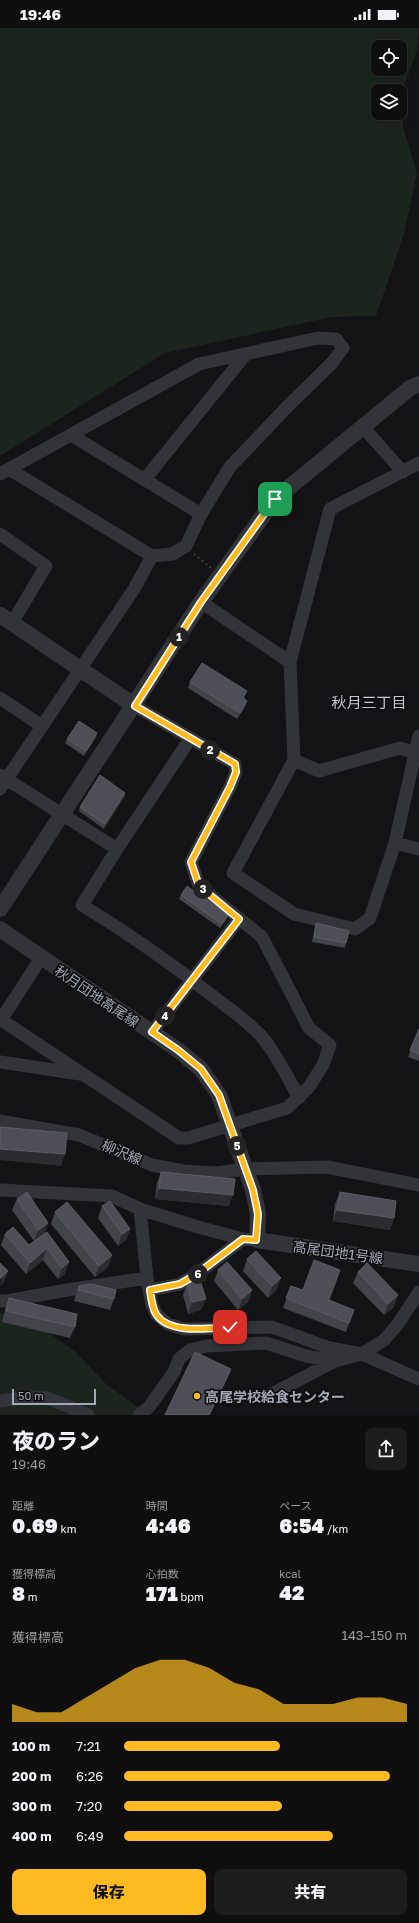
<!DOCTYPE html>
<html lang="ja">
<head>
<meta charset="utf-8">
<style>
  body { margin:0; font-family:"Golos Text","Noto Sans JP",sans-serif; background:#1c1c1d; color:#f1f3f6; height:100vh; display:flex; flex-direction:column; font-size:15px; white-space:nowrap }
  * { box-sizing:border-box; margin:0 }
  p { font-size:13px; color:#9b9c9e }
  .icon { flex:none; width:22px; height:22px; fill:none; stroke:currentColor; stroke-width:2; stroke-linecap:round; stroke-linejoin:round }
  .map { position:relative; height:1387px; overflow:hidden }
  .side { display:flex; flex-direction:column; background:#0e0e0f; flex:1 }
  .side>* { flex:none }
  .buttons { position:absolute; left:371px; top:12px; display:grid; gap:8px }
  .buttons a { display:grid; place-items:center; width:36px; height:36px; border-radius:8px; background:#0e0e0f; box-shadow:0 2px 10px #0003,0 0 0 1px #2e2e2f; font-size:20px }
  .scale { position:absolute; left:12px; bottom:10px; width:84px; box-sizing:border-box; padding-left:4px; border:2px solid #a3a8b6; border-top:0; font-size:11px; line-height:14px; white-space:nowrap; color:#a3a8b6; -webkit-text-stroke:3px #0e0e0f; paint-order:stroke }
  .pin { position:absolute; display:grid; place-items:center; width:34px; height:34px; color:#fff; margin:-17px; border-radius:8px; box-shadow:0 2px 6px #0006 }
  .km { position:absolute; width:20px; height:20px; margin:-10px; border-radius:50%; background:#222; color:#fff; font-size:11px; line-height:20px; text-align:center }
  .round { display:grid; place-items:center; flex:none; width:42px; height:42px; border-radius:8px; background:#1c1c1d }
  .overview { display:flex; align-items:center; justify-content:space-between; height:68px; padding:0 12px }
  h1 { font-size:22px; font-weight:800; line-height:30px }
  .stats { display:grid; grid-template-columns:repeat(3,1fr); gap:6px; height:68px; padding:4px 12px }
  .stats div { display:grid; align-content:center }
  .stats b { font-size:20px; font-weight:800 }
  .stats small { font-size:11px; font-weight:400 }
  .stats p { font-size:11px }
  .chart { height:112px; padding:8px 12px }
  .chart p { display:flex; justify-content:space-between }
  .chart svg { width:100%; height:72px; margin-top:4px; fill:#febb21; opacity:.7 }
  .primary-button { display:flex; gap:8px; margin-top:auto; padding:8px 12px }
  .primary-button a { flex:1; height:46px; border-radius:8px; background:#febb21; color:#111; font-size:16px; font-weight:800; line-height:46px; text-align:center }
  .primary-button a+a { background:#1c1c1d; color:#f1f3f6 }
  ul { padding:0 12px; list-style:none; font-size:13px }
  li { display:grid; grid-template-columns:64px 48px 1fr; align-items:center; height:30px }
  li i { height:10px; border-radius:5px; background:#febb21 }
  .status { display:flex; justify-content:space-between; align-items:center; height:28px; padding:0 20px; background:#0e0e0f; direction:ltr }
  .status svg { height:11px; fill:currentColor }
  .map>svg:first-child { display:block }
</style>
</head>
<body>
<div class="status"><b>19:46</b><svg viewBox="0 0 49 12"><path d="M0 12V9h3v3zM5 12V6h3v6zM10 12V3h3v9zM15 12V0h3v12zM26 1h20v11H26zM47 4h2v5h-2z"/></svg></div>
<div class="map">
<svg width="419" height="1387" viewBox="0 0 419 1387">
  <rect width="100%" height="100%" fill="#131214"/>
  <path fill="#1c241e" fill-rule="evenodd" d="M0,0H419L417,23L404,58L403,99L417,145L404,206L376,288L332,289L165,325L0,428ZM378,19H400V41H378ZM378,63H400V85H378Z
    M0,1284L42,1300L76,1324L105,1355L140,1381L154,1387H0Z"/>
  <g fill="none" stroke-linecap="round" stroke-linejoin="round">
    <path stroke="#393b41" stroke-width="2" stroke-dasharray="2 3" stroke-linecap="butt" d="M194,526L211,540"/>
    <path stroke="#33343a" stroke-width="13" d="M363,399L403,444
      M71,407L201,486
      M419,435L330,481L290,634L294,732L233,845L294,886L355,901L370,890L395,815L419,708
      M0,446L199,336L318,310L336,311L343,320L332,335L288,378L230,439L201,486L186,518L172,526L152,528L9,441
      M145,451L246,326
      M0,506L46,538L12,595
      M201,574L290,634
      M0,670L42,698
      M190,711L117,821L82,877C128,905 172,936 214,969C231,982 249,994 263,1010C277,1027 288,1050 299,1070
      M294,732L319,743L400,720L419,726
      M0,747L117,821
      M0,761L134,561L152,528
      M395,815L419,821
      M0,991L179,1110H188L287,1080L309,1059L323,1037L330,1017L309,1000L262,909L199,858L191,834L230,759L236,744L235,736L135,678
      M1,992L41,930
      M152,1004L239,891
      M0,1034L80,1046
      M0,1093L79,1107L152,1137L183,1143L217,1145L245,1141L327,1139L419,1157
      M0,1162L112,1168L140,1181L198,1199L243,1211L257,1212
      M140,1181L147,1250L152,1277L157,1287L168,1296L184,1301L272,1299L330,1320L362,1326L419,1351
      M150,1262L180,1256L197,1246L243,1211
      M0,1273H7L67,1262L147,1250
      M270,1367L335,1333
      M0,1373L30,1369L48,1370L88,1387
      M139,1387L149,1379L174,1344L179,1331L190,1322L207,1318L266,1315L306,1328L335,1333L362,1326L384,1312L398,1296L419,1264"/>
    <path stroke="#33343a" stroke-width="16" d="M0,587L135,678
      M0,881L201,574L275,471L410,360L419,356
      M0,901L178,1022L201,1041L219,1067L253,1162L258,1186L257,1212L419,1236"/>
  </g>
  <path fill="#43444a" d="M190,654L245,670L244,671L245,679L237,691L188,660Z
    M97,705L96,710L84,728L65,715L67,711Z
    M125,765L124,769L104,801L79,783L80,779Z
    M181,867L228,887L226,892L220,900L179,871Z
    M316,895L346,915L345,920L312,914L315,899Z
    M419,1001V1033L408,1029Z
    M161,1144L229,1178L155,1171L157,1155Z
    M340,1164L394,1190L390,1202L333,1193L335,1176Z
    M17,1171L48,1195L44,1206L65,1246L58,1251L43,1232L26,1246L1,1217L5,1206L29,1217L34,1213L12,1182Z
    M102,1178L130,1201L126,1212L118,1218L98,1190Z
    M55,1184L112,1227L108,1239L95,1249L51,1196Z
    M247,1231L277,1261L268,1270L243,1243Z
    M218,1242L252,1262L248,1274L238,1282L214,1253Z
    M358,1244L394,1279L384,1287L353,1255Z
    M187,1256L201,1282L188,1286L183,1267Z
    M79,1258L114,1271L110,1282L74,1273Z
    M291,1258L328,1273L354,1282L346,1304L283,1280Z
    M9,1270L75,1299L70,1310L2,1294L5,1282Z"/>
  <path fill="#2c2c30" d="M247,673L245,679L237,691L240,685Z
    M97,705L96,710L84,728L86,723Z
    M125,765L124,769L104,801L105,796Z
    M228,887L226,892L220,900L222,896Z
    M0,1121L65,1126L61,1138L0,1132Z
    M159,1160L233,1167L229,1178L155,1171Z
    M337,1182L394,1190L390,1202L333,1193Z
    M48,1195L44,1207L34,1213L38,1202Z
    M130,1201L126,1212L118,1218L122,1206Z
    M47,1220L43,1232L26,1246L30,1235Z
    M112,1227L108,1239L95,1249L99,1238Z
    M69,1234L65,1246L58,1251L62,1240Z
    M8,1243L4,1254L0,1258L1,1250Z
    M281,1250L277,1261L268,1270L272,1258Z
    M252,1262L248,1274L238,1282L242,1271Z
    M398,1267L394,1279L384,1287L388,1276Z
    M206,1271L201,1282L188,1286L192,1274Z
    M231,1341L228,1349L210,1387H209Z"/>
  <path fill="#4e4f56" stroke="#5b5d65" d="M202,635L247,663L243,670L247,673L240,685L190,654Z
    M79,693L97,705L86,723L67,711Z
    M100,747L125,765L105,796L80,779Z
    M187,858L228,887L222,896L181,867Z
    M316,895L349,903L346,915L314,909Z
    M419,1001V1026L410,1022Z
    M0,1099L67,1105L65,1126L0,1121Z
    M161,1144L235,1151L233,1167L159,1160Z
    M27,1164L48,1195L38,1202L17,1171Z
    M340,1164L396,1173L394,1190L337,1182Z
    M110,1173L130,1201L122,1206L102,1178Z
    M67,1174L112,1227L99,1238L55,1184Z
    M13,1199L29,1217L47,1204L69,1234L62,1240L47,1220L30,1235L5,1206Z
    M256,1223L281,1250L272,1258L247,1231Z
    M314,1232L340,1242L328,1274L329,1272L354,1282L349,1295L286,1270L291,1258L303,1262Z
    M227,1234L252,1262L242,1271L218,1242Z
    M0,1235L8,1243L1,1250H0Z
    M367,1235L398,1267L388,1276L358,1244Z
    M200,1252L206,1271L192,1274L187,1256Z
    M91,1256L116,1262L114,1271L78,1262L79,1258Z
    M9,1270L77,1286L75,1299L6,1283Z
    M195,1324L231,1341L209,1387H165Z"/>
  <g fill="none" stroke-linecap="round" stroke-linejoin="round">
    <defs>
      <path id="route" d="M230,1299C210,1300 169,1307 156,1286C152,1279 151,1270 150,1262L180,1256L197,1246L243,1211L256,1212L258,1186L253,1162L219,1067L201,1041L178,1022L152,1004L239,891L199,858L191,834L230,759L236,744L235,736L135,678L201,574L275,471"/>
    </defs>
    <use href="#route" stroke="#fff" stroke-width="8"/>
    <use href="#route" stroke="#febb21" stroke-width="5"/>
  </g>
  <circle fill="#febb21" stroke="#0e0e0f" stroke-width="1.5" cx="197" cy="1368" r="4"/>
  <g text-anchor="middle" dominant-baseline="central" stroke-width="3.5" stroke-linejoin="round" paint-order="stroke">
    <g font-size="14" fill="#a3a8b6" stroke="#0e0e0f">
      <text transform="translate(97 968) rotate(34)">秋月団地高尾線</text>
      <text transform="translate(122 1124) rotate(23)">柳沢線</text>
      <text transform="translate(338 1224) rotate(8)">高尾団地1号線</text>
    </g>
    <g font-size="14" font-weight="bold" fill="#a3a8b6" stroke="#0e0e0f" text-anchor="start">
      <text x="205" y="1368">高尾学校給食センター</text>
    </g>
    <g font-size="15" fill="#c4c7d2" stroke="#0e0e0f">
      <text x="369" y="674">秋月三丁目</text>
    </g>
  </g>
</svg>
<div class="buttons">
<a><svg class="icon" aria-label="locate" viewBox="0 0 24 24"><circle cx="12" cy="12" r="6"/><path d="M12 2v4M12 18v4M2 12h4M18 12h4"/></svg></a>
<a><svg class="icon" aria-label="layers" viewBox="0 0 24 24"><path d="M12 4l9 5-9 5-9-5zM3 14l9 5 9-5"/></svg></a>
</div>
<div class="scale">50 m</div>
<div class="pin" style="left:275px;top:471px;background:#1e9e55"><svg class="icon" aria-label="arrive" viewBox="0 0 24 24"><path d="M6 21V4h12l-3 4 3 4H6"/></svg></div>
<div class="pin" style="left:230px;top:1299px;background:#d93025"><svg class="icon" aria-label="check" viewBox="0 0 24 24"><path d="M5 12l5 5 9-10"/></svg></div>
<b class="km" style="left:179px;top:609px">1</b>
<b class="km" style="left:210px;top:722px">2</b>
<b class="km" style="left:203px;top:861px">3</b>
<b class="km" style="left:165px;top:988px">4</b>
<b class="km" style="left:237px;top:1118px">5</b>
<b class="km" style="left:198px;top:1246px">6</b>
</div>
<section class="side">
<div class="overview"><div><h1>夜のラン</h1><p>19:46</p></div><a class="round"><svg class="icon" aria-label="share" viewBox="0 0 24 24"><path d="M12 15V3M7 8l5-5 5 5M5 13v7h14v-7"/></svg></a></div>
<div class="stats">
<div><p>距離</p><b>0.69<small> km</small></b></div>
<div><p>時間</p><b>4:46</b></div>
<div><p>ペース</p><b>6:54<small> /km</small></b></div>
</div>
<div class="stats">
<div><p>獲得標高</p><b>8<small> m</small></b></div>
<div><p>心拍数</p><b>171<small> bpm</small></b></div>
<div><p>kcal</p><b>42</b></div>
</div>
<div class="chart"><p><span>獲得標高</span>143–150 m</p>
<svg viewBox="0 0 160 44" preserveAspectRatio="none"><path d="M0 44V33L10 38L20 38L30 29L40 20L50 11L60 6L70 6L80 11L90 20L100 24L110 33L120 33L130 33L140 29L150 29L160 33V44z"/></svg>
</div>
<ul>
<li><b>100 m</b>7:21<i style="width:55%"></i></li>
<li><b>200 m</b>6:26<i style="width:94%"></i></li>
<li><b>300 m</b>7:20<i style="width:56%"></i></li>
<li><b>400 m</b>6:49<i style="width:74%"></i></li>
</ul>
<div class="primary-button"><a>保存</a><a>共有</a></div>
</section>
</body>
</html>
